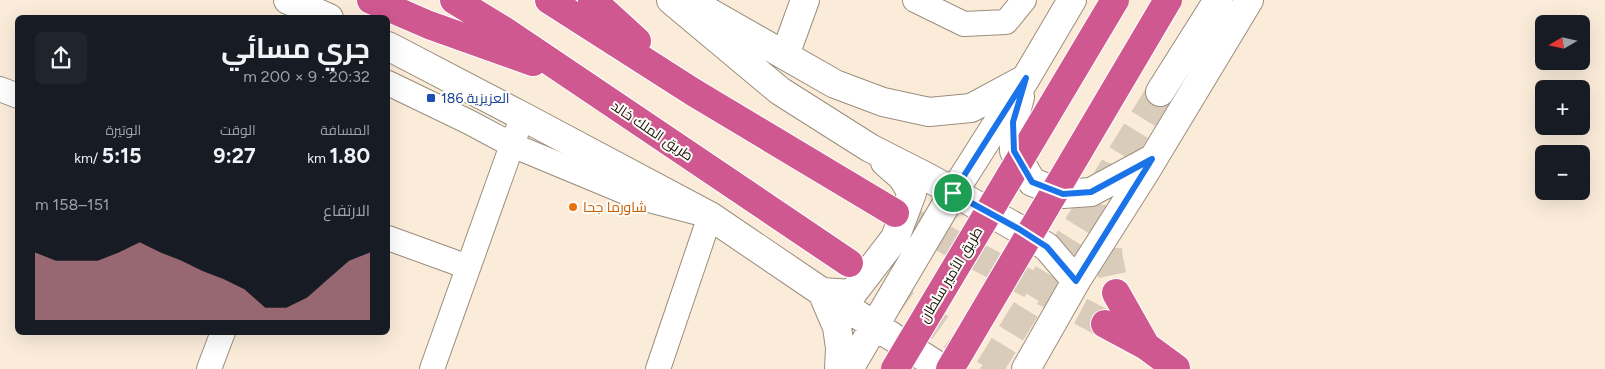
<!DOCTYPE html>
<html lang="ar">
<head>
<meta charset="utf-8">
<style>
  body { margin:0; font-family:Figtree,Cairo,sans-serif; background:#20242c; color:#f1f3f6; direction:rtl; height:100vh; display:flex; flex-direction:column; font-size:19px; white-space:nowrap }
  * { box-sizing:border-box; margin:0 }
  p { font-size:16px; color:#9ea1a6 }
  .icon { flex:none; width:28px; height:28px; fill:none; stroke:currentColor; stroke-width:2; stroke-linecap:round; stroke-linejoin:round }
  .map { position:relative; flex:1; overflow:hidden; direction:ltr }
  .sheet { position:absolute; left:15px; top:15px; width:375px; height:320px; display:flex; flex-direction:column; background:#171b24; border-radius:8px; box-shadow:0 5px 20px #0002; direction:rtl }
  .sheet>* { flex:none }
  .needle { width:32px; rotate:261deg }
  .controls { position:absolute; left:1535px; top:15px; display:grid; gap:10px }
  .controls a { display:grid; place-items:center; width:55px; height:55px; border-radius:8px; background:#171b24; box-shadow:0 5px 20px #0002; font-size:25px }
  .pin { position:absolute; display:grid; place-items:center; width:42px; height:42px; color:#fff; margin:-21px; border:2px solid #fff; border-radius:50%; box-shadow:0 1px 5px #0007 }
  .round { display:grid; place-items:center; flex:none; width:52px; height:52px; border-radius:8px; background:#20242c }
  .overview { display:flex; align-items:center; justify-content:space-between; height:85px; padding:0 20px }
  h1 { font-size:28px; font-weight:700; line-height:38px }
  .stats { display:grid; grid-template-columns:repeat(3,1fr); gap:8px; height:85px; padding:5px 20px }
  .stats div { display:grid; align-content:center }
  .stats b { font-size:21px; font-weight:700 }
  .stats small { font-size:14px; font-weight:400 }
  .stats p { font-size:14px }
  .chart { height:140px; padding:10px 20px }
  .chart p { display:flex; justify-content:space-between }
  .chart svg { width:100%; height:90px; margin-top:5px; fill:#ce8993; opacity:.7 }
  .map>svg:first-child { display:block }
</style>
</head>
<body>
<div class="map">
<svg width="1605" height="369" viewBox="0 0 1605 369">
  <rect width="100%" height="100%" fill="#fbecda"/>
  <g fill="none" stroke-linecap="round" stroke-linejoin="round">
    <path stroke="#d9ccbb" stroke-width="28" stroke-dasharray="28 14" stroke-linecap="butt" d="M989,369L1160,92"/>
    <path stroke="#d9ccbb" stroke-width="28" stroke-dasharray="28 14" stroke-linecap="butt" d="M1116,164L1110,209L1108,254L1116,293
      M895,213L1105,324
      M849,263L998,369"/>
    <defs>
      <path id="street" d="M915,0L964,24L1006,22L1024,0
        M388,83L469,122L512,145L637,197L710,216L658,369
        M0,89L18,96
        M388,238L468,267
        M209,369L223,332
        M432,369L517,131"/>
      <path id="secondary" d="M288,0L329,18
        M671,0L780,91L870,148L927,177L1019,229L1047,247L1076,281
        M693,3L835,84L883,102L929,112L971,108L1025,79
        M388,46L522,116L710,216L822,292L943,369
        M785,55L805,0
        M1160,92L1218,0
        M1020,97L1013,123L1014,151L1032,182L1063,194L1091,192L1152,159
        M839,369L840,348L837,327L822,292L852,294L895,238L912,193L902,177L885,162
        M849,369L953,193L1026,78L1072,0
        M1026,369L1076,281L1144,174L1249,0"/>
      <path id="highway" d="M371,0L429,25L533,62
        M454,0L505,31L849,263
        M549,0L693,92L895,213
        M592,0L637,41
        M1116,293L1146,346
        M1105,324L1146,346L1176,368"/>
    </defs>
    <use href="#street" stroke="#9b8e7d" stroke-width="26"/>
    <use href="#secondary" stroke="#9b8e7d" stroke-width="30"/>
    <use href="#highway" stroke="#fff" stroke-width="30"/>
    <use href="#street" stroke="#fff" stroke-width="24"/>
    <use href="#secondary" stroke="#fff" stroke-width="28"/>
    <use href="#highway" stroke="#d05891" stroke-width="28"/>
    <defs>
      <path id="highway-bridge" d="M895,369L1115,0
        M950,369L1168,0"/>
    </defs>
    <use href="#highway-bridge" stroke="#fff" stroke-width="30" stroke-linecap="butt"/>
    <use href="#highway-bridge" stroke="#d05891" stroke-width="28"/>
  </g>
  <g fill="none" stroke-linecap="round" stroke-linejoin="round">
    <defs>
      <path id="route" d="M1026,78L1013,122L1014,151L1032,182L1063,194L1091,192L1152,159L1076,281L1047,247L1019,229L953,193Z"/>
    </defs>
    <use href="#route" stroke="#fff" stroke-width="10"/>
    <use href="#route" stroke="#1a73e8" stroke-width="6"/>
  </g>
  <rect fill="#1a4fb4" stroke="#fffcf8" stroke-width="2" x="426" y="93" width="10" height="10" rx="2.5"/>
  <circle fill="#e8710a" stroke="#fffcf8" stroke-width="2" cx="573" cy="207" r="5"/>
  <g text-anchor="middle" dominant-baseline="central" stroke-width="4" stroke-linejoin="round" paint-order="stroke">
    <g font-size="14" fill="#164399" stroke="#fffcf8" text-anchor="start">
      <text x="441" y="98">العزيزية 186</text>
    </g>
    <g font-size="14" fill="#18140d" stroke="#fffcf8">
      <text transform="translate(652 131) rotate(34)">طريق الملك خالد</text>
      <text transform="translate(951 275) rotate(-59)">طريق الأمير سلطان</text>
    </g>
    <g font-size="14" fill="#c56008" stroke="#fffcf8" text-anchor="start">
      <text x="583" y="207">شاورما جحا</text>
    </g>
  </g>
</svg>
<div class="controls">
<a><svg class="needle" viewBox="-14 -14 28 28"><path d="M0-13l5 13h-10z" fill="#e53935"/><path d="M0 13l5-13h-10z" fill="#9ea1a6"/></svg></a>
<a>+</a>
<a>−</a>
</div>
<div class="pin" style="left:953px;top:193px;background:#1e9e55"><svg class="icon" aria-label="arrive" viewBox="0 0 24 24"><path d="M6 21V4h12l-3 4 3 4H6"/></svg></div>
<section class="sheet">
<div class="overview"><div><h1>جري مسائي</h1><p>20:32 · 9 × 200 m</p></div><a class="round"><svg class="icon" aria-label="share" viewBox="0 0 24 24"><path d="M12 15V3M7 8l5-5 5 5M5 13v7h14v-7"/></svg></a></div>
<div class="stats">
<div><p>المسافة</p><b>1.80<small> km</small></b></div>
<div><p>الوقت</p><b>9:27</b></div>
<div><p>الوتيرة</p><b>5:15<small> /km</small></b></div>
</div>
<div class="chart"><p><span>الارتفاع</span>151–158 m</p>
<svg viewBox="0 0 160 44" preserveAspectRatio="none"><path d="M0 44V11L10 15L20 15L30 15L40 11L50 6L60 11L70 15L80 20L90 24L100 29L110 38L120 38L130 33L140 24L150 15L160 11V44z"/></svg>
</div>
</section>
</div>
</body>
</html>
